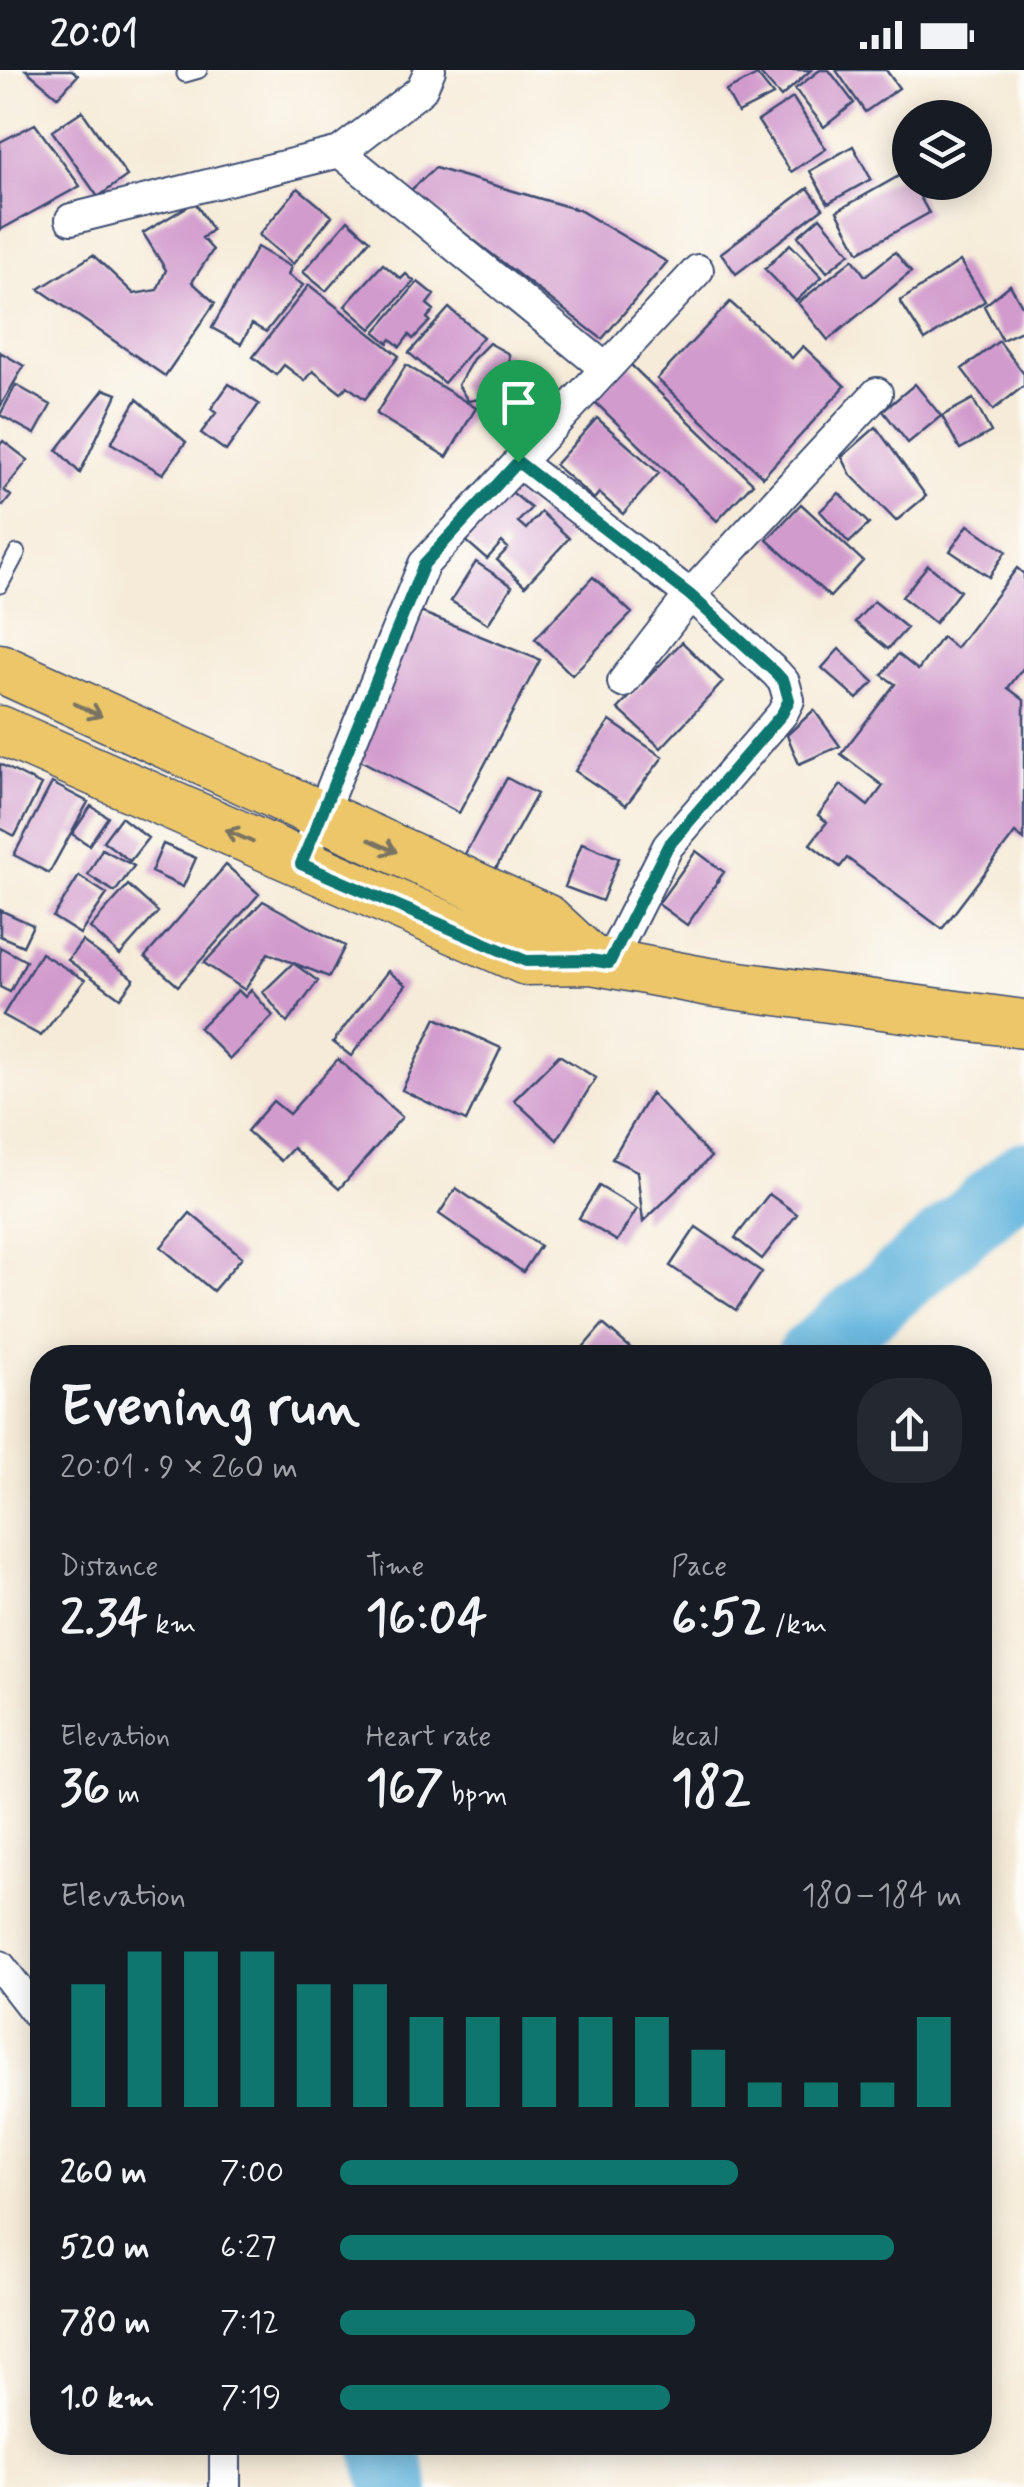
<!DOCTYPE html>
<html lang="en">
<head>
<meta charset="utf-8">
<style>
  body { margin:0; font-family:Mynerve,sans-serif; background:#242831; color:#f1f3f6; height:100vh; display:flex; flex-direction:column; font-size:38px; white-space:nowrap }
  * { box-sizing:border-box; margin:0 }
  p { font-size:32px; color:#9ea1a6 }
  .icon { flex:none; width:55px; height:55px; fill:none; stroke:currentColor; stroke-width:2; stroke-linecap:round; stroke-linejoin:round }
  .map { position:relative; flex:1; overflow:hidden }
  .details { position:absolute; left:30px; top:1275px; width:962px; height:1110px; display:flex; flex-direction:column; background:#171b24; border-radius:40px; box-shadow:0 5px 25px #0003 }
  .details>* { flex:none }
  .tools { position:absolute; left:892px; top:30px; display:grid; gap:20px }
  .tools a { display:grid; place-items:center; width:100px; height:100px; border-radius:50%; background:#171b24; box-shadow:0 5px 25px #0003; font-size:50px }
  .pin { position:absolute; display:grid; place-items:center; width:85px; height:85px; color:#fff; margin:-102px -42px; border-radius:50% 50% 50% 0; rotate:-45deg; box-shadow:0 0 10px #0007 }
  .pin .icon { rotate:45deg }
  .round { display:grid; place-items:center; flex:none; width:105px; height:105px; border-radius:40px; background:#242831 }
  .summary { display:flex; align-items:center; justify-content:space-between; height:170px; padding:0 30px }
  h1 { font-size:55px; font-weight:800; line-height:75px }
  .figures { display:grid; grid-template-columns:repeat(3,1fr); gap:15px; height:170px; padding:10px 30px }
  .figures div { display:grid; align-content:center }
  .figures b { font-size:50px; font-weight:800 }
  .figures small { font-size:28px; font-weight:400 }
  .figures p { font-size:28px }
  .chart { height:280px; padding:20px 30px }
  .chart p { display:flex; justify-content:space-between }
  .chart svg { width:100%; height:180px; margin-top:10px; stroke:#0f766e; stroke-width:6 }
  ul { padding:0 30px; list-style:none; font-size:32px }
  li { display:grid; grid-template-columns:160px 120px 1fr; align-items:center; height:75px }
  li i { height:25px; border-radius:12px; background:#0f766e }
  .status { display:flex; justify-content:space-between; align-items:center; height:70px; padding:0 50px; background:#171b24; direction:ltr }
  .status svg { height:28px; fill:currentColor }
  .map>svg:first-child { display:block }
</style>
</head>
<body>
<div class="status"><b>20:01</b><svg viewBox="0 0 49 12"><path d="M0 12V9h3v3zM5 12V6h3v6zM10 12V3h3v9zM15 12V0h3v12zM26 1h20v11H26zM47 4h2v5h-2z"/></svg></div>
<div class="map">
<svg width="1024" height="2417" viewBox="0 0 1024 2417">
  <rect width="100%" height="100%" fill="#fdfcf7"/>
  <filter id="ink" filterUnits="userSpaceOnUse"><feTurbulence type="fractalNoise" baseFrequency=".01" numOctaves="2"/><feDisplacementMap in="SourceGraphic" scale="20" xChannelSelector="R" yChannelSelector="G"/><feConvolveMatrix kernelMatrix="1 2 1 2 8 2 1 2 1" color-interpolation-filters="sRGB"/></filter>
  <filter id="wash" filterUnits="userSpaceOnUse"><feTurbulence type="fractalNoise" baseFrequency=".0048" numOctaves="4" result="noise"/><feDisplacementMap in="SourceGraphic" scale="40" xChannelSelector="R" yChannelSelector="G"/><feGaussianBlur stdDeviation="2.25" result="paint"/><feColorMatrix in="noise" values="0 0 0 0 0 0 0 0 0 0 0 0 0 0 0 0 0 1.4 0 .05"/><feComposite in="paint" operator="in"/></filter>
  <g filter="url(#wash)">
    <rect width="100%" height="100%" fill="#f6ebd8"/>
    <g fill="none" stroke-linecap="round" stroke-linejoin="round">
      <path stroke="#61b4dd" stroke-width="68" d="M809,1288L1024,1105
        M383,2372L396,2417"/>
    </g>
    <g id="blocks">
      <path fill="#d29bcd" d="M26,0H72L78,5L58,27Z
        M757,0H811L781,27Z
        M820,0H829L854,33L824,57L795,19Z
        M836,0H886L899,18L865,42Z
        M757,5L773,25L738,43L726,21Z
        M793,28L826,79L791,102L758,51Z
        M82,41L127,106L98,127L52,61Z
        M35,54L80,116L0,160V72Z
        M853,76L871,109L828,133L810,101Z
        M435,98L579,140L667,192L602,269L410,121Z
        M906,102L929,143L859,182L837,141Z
        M298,118L332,146L293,194L259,165Z
        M808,118L823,138L736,204L721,183Z
        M195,132L212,160L202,168L213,180L192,212L215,233L165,306L39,219L93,185L134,224L157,220L166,200L143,163Z
        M820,147L850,183L827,202L798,166Z
        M348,150L370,170L326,221L303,202Z
        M790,174L822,207L796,231L765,199Z
        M257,177L291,197L288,205L303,215L266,262L252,254L241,274L212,258Z
        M895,182L911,202L828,270L798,233L853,189L865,206Z
        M960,191L985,231L925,270L900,231Z
        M383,194L401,209L406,204L414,211L371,259L345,236Z
        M418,212L434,225L427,234L434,240L427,248L430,251L413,269L409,265L400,277L391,269L388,273L375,262Z
        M309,215L399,286L365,329L347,316L341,323L313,301L305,311L284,295L276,305L253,287Z
        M1010,215L1024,239V260L1002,270L984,236Z
        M730,232L792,288L803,276L845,316L763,407L657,309Z
        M449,238L483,267L444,313L409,283Z
        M999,271L1024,304V316L993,340L962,299Z
        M489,273L509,284L513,351L488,354L485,328L468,331L458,315L473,289Z
        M0,282L24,296L0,337Z
        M629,293L753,413L717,451L593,330Z
        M406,295L476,338L447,387L376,344Z
        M229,314L259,334L226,381L201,363L216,343L211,339Z
        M915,314L941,346L908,373L883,341Z
        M16,315L51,335L35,364L0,345Z
        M104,319L117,324L80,403L57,380Z
        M137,329L186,372L163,404L111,373Z
        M973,329L991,362L960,379L942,346Z
        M597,348L659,403L623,444L599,423L594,429L555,395Z
        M876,357L926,426L896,451L851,405L842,387Z
        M3,371L28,390L4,420L11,426L3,436L0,433V375Z
        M501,413L531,438L518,452L526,459L541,442L569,468L525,516L497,490L508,478L502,472L487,489L457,463Z
        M839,423L869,454L849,473L820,441Z
        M801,434L863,491L830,527L767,470Z
        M968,455L1006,481L989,507L950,481Z
        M476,492L512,516L488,554L451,531Z
        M928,495L960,521L935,553L902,527Z
        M1017,498L1024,504V597L1008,618L1024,630V770L1015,763L942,859L847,788L840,797L810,774L827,752L818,745L841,715L868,736L883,716L841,684L895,614L882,605L898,584L918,600L942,567L956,578Z
        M593,507L632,543L572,605L535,569Z
        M874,531L907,558L888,579L855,552Z
        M413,539L540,590L459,743L349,684Z
        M682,572L723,612L661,678L618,639Z
        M839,579L874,612L857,629L822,598Z
        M814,640L840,676L799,694L787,665Z
        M610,651L663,687L626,735L575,701Z
        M0,694L41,715L15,766L0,758Z
        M507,708L537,724L495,800L465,784Z
        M52,713L88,732L49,803L14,785Z
        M91,736L108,747L89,775L72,764Z
        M121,747L148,768L130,791L103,771Z
        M582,773L619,788L602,831L565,817Z
        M163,774L196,788L183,817L151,802Z
        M102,779L134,796L115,822L88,805Z
        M696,781L724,802L687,855L658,834Z
        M226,795L259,824L178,916L145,887Z
        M79,806L107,824L80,864L53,847Z
        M128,815L158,842L120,885L90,858Z
        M263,831L345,876L329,907L268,883L245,920L204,893Z
        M0,840L33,855L23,876L0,866Z
        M82,871L134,909L120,928L68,890Z
        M0,877L26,891L10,922L0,917Z
        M41,883L85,910L41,966L3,945Z
        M293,893L318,911L287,953L263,922Z
        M388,901L406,915L351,986L333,972Z
        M238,920L245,927L251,920L273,946L230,989L199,958Z
        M436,948L501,978L466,1051L402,1020Z
        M559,985L596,1008L557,1070L514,1030Z
        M338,989L402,1047L339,1119L293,1078L281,1091L247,1061L273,1031L289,1044Z
        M651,1023L711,1087L643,1152L637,1101L612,1089Z
        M599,1116L637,1139L617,1171L579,1148Z
        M456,1118L540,1176L523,1202L439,1144Z
        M769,1124L797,1144L762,1189L735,1168Z
        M190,1143L242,1187L213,1221L161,1177Z
        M696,1157L762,1202L736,1240L670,1196Z
        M603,1254L642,1288H574Z"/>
    </g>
  </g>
  <g filter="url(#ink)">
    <use href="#blocks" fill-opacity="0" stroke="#3c4b70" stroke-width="2.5"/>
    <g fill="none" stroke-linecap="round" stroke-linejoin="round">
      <defs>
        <path id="service" d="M185,4L199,0
          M0,515L17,483"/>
        <path id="minor" d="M340,82L421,20L430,0
          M71,149L340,82L605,298
          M518,392L690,525L776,603L784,612L789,630L782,644L668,776L609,893
          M623,612L690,525L877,323
          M301,794L424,494L698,200
          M0,1896L42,1950
          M225,2372V2417"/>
        <path id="primary" d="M0,598L547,849L591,890
          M0,660L526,891L591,890L709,912L1024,954"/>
      </defs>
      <use href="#service" stroke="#3c4b70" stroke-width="19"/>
      <use href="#minor" stroke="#3c4b70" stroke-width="34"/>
      <use href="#primary" stroke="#3c4b70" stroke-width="51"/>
      <use href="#service" stroke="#fff" stroke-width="15"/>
      <use href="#minor" stroke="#fff" stroke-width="30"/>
      <use href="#primary" stroke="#ecc669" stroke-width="48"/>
    </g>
    <defs><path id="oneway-shaft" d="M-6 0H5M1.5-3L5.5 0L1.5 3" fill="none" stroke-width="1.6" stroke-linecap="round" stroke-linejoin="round" transform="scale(2.5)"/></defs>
    <g stroke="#797363">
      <use href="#oneway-shaft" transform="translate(88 640) rotate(25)"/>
      <use href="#oneway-shaft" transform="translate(239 766) rotate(-156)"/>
      <use href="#oneway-shaft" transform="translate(383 776) rotate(24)"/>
    </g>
  </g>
  <g fill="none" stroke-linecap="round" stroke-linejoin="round" filter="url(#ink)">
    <defs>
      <path id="route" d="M518,392L690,525L776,603L784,612L789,630L782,644L668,776L609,893L590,890L526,891L301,794L424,494Z"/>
    </defs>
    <use href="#route" stroke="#fff" stroke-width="20"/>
    <use href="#route" stroke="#0f766e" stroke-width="12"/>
  </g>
</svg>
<div class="tools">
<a><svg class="icon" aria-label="layers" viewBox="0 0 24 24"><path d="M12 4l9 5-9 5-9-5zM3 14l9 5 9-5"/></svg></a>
</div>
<div class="pin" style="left:518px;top:392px;background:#1e9e55"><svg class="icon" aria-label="arrive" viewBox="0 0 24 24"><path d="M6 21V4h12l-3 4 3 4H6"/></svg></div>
<section class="details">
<div class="summary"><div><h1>Evening run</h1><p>20:01 · 9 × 260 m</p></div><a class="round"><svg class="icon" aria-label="share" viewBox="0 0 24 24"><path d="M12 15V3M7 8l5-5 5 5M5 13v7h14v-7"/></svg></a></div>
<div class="figures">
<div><p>Distance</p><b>2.34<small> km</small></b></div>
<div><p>Time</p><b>16:04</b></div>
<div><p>Pace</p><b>6:52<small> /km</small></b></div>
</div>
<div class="figures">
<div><p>Elevation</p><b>36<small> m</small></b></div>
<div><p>Heart rate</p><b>167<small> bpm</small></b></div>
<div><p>kcal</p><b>182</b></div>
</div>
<div class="chart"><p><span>Elevation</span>180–184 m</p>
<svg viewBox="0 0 160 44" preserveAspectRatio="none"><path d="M5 44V14M15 44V6M25 44V6M35 44V6M45 44V14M55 44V14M65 44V22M75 44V22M85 44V22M95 44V22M105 44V22M115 44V30M125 44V38M135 44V38M145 44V38M155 44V22"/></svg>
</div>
<ul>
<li><b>260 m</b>7:00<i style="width:64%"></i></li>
<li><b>520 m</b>6:27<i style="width:89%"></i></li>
<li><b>780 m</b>7:12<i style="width:57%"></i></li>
<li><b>1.0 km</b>7:19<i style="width:53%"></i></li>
</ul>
</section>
</div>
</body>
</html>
